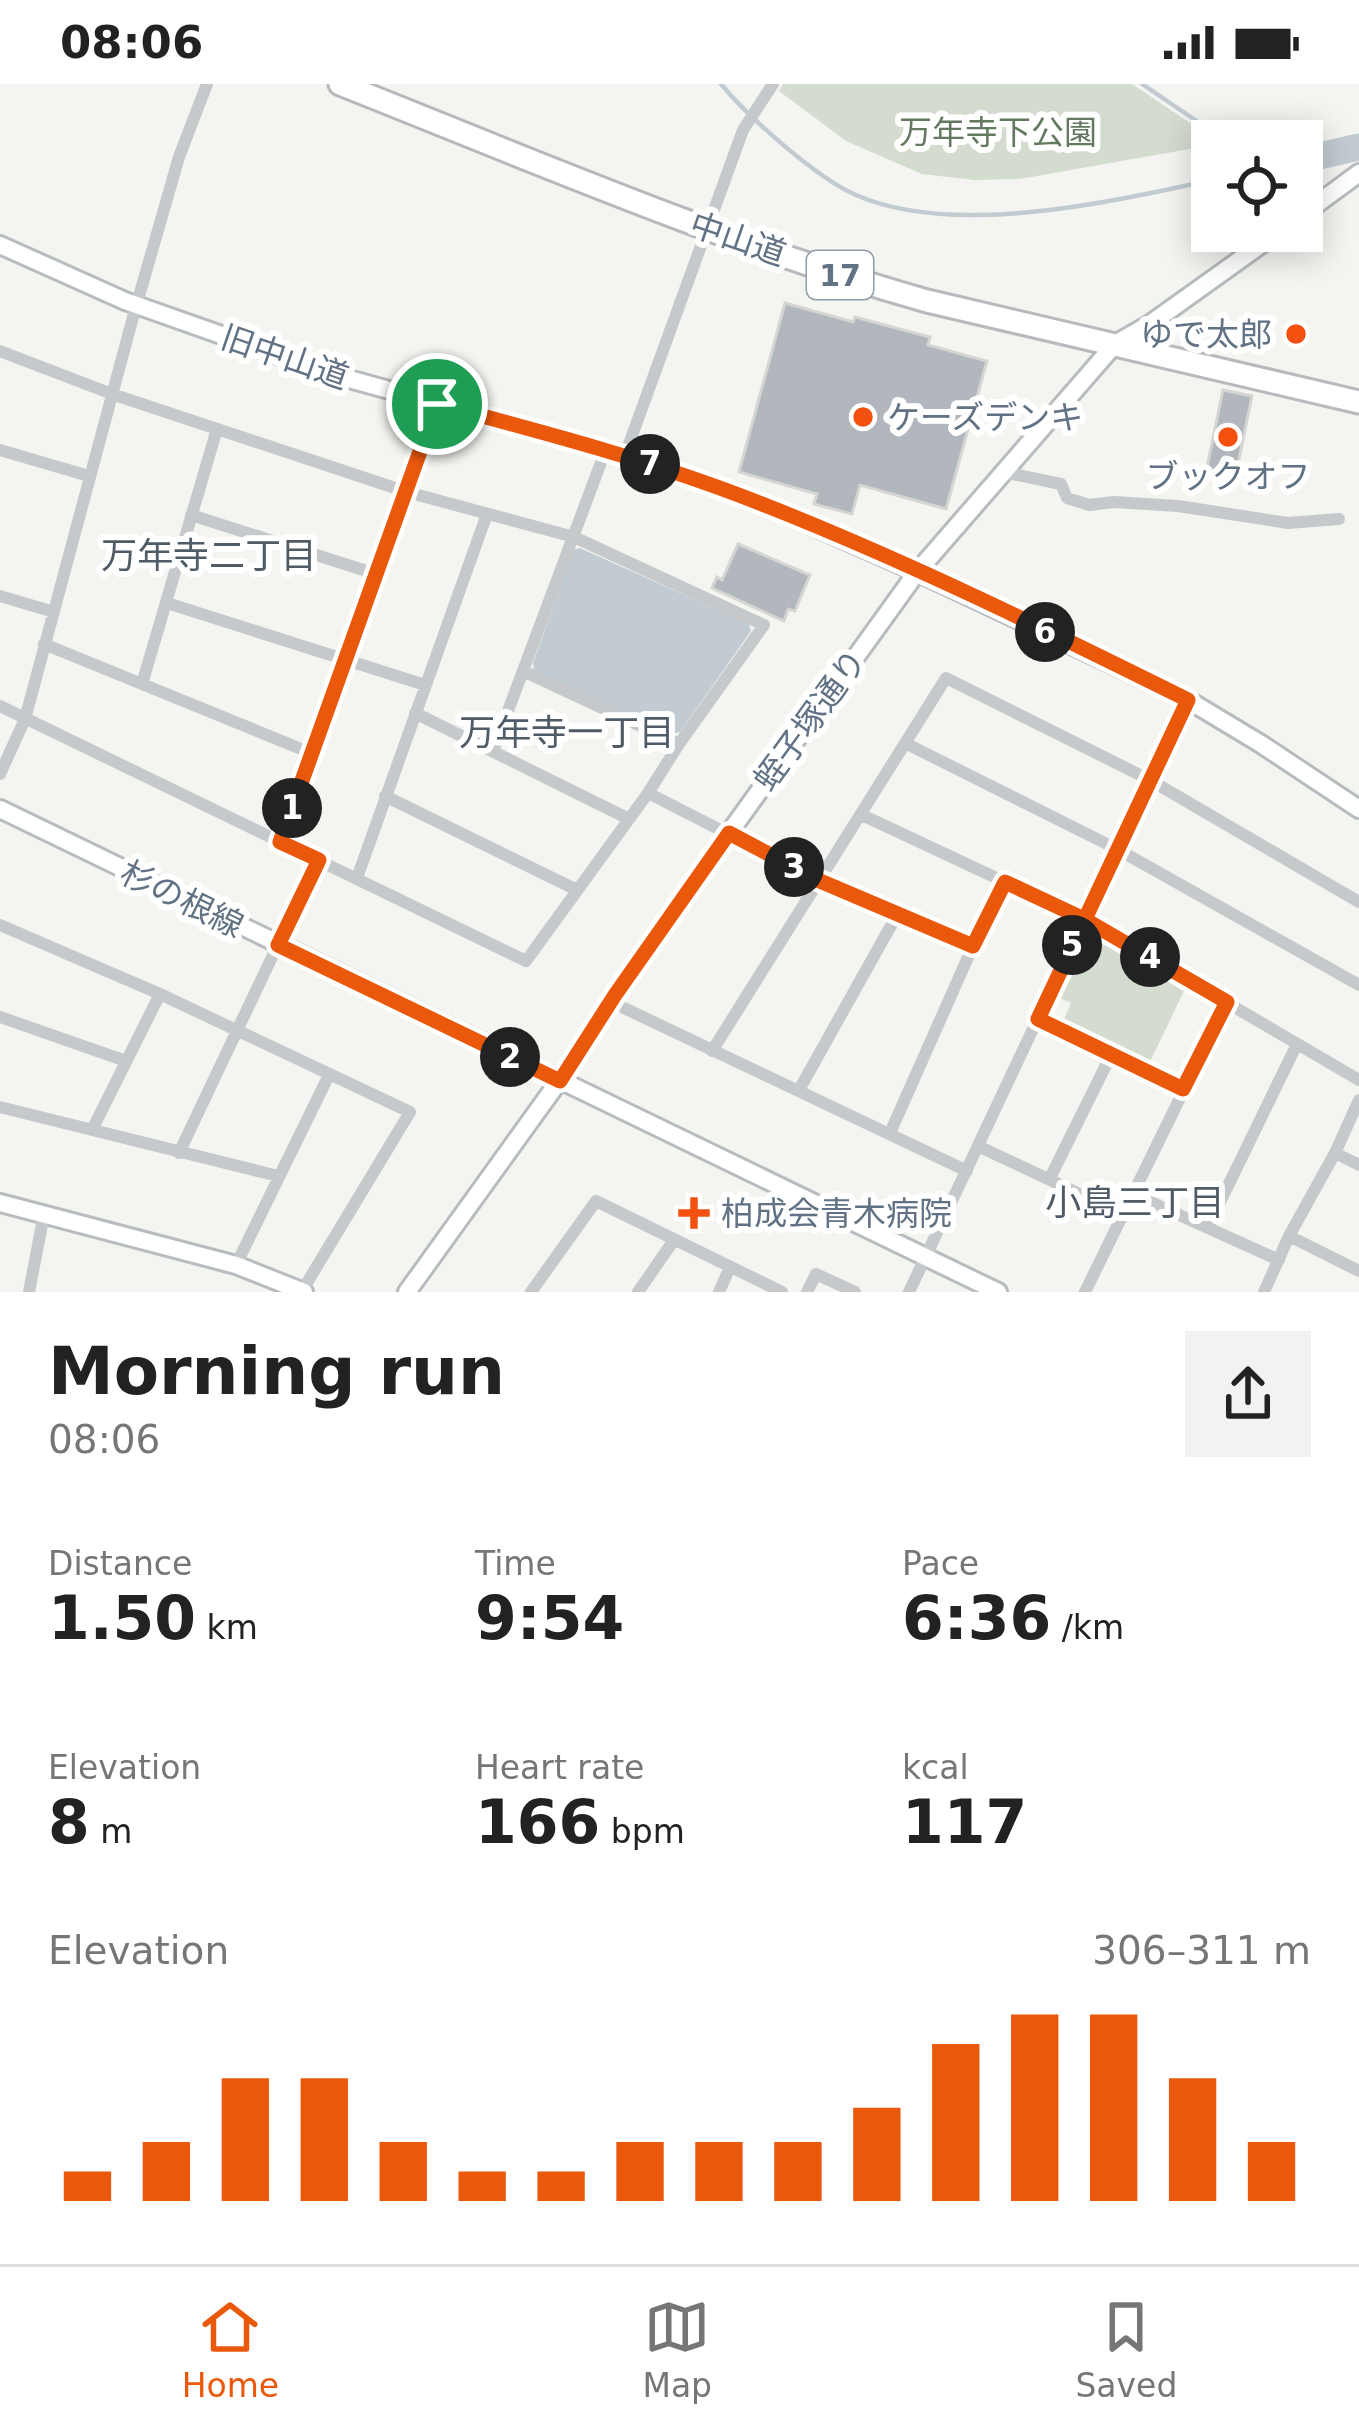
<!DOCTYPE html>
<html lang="en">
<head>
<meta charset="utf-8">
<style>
  body { margin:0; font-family:"DejaVu Sans","Noto Sans JP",sans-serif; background:#f2f2f2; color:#222; height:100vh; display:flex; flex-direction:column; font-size:45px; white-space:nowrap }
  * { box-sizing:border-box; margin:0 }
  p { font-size:39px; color:#767676 }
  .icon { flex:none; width:66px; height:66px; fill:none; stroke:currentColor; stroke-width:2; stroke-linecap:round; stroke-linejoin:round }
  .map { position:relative; height:1208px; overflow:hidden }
  .side { display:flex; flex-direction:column; background:#fff; flex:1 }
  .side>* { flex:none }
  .fabs { position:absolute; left:1191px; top:36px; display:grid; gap:24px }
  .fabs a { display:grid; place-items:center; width:132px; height:132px; border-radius:0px; background:#fff; box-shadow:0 6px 30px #0003; font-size:60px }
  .pin { position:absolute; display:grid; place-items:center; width:102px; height:102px; color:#fff; margin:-51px; border:6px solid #fff; border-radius:50%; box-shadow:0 3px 12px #0007 }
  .km { position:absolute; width:60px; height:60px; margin:-30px; border-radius:50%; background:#222; color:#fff; font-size:33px; line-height:60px; text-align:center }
  .round { display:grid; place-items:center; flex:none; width:126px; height:126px; border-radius:0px; background:#f2f2f2 }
  .headline { display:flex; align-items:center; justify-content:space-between; height:204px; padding:0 48px }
  h1 { font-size:66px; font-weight:700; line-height:90px }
  .metrics { display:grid; grid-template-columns:repeat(3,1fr); gap:18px; height:204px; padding:12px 48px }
  .metrics div { display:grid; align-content:center }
  .metrics b { font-size:60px; font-weight:700 }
  .metrics small { font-size:33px; font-weight:400 }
  .metrics p { font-size:33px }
  .chart { height:336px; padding:24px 48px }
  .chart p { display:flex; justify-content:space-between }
  .chart svg { width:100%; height:216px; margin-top:12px; stroke:#ea580c; stroke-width:6 }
  .status { display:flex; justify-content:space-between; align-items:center; height:84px; padding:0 60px; background:#fff; direction:ltr }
  .status svg { height:33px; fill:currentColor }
  .menu { display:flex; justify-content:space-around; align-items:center; height:168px; border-top:3px solid #e0e0e0; background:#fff; font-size:33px; color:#767676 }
  .menu a { display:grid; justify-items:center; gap:6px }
  .menu .current { color:#ea580c }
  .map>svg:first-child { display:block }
</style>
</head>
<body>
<div class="status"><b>08:06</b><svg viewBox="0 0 49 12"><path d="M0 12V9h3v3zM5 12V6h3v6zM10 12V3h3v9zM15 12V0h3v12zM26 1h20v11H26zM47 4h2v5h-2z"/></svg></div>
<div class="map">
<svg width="1359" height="1208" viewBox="0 0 1359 1208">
  <rect width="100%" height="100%" fill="#f4f5f0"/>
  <path fill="#d4dcd0" d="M783,0H1132L1217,57H1212V61L1020,95L974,96L922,90L846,57L779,7Z
    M1095,846L1186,903L1148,982L1062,940L1071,919L1057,913L1085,848Z"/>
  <path fill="#c1cbd1" d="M580,464L749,540L751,547L680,648L667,651L534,586L533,579L574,466Z"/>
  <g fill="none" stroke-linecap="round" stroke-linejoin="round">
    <path stroke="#c1cbd1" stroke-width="4.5" d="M721,0C748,33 818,95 856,111C954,154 1111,118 1212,96
      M1142,0L1226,57"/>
    <path stroke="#c1cbd1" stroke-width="27" d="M1302,76L1359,63"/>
  </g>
  <path fill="#b1b7bd" stroke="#d5d6d3" stroke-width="3" d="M785,219L853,238L855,233L930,253L928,261L987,277L946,425L860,401L852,430L814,420L817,410L739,388Z
    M1223,306L1252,312L1234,399L1205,393Z
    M738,460L810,491L795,527L788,525L784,537L712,504L717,493L722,496Z"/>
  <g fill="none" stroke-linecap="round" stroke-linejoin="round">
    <defs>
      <path id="secondary" d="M1302,131L1359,89
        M0,161L125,217L275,270L349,295L625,371L763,420L917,488L1188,616L1261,660L1359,725
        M0,725L998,1208
        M0,1119L236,1181L304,1208
        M407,1208L559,997L615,912L729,749L917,488L1115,260L1150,240L1280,147"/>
      <path id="highway" d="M340,0C534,77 726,160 927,217L1359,318"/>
    </defs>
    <use href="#secondary" stroke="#b7bcc1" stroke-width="22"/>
    <use href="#highway" stroke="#b7babd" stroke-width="27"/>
    <path stroke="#c6c9cc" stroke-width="12" d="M0,267L112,310L407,408L574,453L764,541L679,660L648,709L526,877L0,622
      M0,366L89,392
      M625,371L743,46L773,0
      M1003,388L1061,400L1067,414L1089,421L1114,418L1178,422L1288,439L1339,435
      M191,431L376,490
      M0,512L54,528
      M167,519L425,601
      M44,560L311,669
      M523,587L679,660
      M142,600L217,345
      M415,629L629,735
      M905,659L1117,765L1359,901
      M493,667L606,365
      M0,690L25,635L133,233L179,73L207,0
      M648,709L820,797L973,862
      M385,712L577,806
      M862,731L1084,835L1359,996
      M280,758L437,319
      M357,794L487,430
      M0,841L160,910L410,1028L302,1207
      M624,924L967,1087
      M0,933L126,977
      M1038,935L1183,1005
      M712,967L946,594L1150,696L1359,818
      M799,1006L898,829
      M0,1023L278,1092
      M92,1046L160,910
      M890,1049L973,862L1005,798
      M978,1062L1124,1131
      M179,1069L318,776
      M1335,1069L1359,1081
      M1050,1094L1111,971
      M1135,1111L1279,1176
      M1208,1143L1297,960
      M1289,1152L1359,1187
      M236,1181L329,991
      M29,1208L44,1130
      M531,1208L596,1117L782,1208
      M638,1208L674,1156
      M719,1208L730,1183
      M807,1208L816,1190L855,1208
      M909,1208L1188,616
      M1085,1208L1227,918
      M1264,1208L1289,1152L1335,1069L1359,1016"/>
    <use href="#secondary" stroke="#fff" stroke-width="16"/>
    <use href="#highway" stroke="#fff" stroke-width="21"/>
  </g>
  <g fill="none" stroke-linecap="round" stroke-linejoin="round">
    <defs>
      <path id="route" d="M437,320L280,758L319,776L278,861L560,997L615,911L729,749L820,797L973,862L1005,798L1084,835L1227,918L1183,1005L1038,935L1188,616C1049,547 907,477 762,420C656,378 547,349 437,320"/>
    </defs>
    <use href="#route" stroke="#fff" stroke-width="24"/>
    <use href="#route" stroke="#ea580c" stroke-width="15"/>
  </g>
  <g fill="#f45111" stroke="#fff" stroke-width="4.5">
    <circle cx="1296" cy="250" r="12"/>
    <circle cx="863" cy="333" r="12"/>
    <circle cx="1228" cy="353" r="12"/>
    <path d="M688 1111h12v12h12v12h-12v12h-12v-12h-12v-12h12z"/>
  </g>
  <g text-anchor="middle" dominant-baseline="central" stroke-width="12" stroke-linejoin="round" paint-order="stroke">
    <rect fill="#fff" stroke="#909ca9" stroke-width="3" x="807" y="167" width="66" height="48" rx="9"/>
    <g font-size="30" font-weight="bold" fill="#607284">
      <text x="840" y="191">17</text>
    </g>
    <g font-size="33" fill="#647a60" stroke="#fff">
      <text x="998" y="48">万年寺下公園</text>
    </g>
    <g font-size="33" fill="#607284" stroke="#fff">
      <text transform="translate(738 155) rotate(19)">中山道</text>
      <text transform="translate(285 273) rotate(19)">旧中山道</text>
      <text transform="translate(810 636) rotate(-54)">蛭子塚通り</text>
      <text transform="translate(182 815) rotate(26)">杉の根線</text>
    </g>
    <g font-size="33" fill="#607284" stroke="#fff" text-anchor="start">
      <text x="1272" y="250" text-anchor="end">ゆで太郎</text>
      <text x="887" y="333">ケーズデンキ</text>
      <text x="1228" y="392" text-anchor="middle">ブックオフ</text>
      <text x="721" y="1129">柏成会青木病院</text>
    </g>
    <g font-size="36" fill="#4f5c68" stroke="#fff">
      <text x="209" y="471">万年寺二丁目</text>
      <text x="567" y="648">万年寺一丁目</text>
      <text x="1135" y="1118">小島三丁目</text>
    </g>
  </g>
</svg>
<div class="fabs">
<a><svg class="icon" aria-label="locate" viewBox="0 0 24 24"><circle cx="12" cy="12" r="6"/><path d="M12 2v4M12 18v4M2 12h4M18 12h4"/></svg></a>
</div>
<div class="pin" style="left:437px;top:320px;background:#1e9e55"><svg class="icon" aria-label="arrive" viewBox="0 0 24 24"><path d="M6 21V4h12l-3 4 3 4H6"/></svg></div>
<b class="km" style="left:292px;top:724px">1</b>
<b class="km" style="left:510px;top:973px">2</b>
<b class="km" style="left:794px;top:783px">3</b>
<b class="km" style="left:1150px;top:873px">4</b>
<b class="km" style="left:1072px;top:861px">5</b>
<b class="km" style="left:1045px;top:548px">6</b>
<b class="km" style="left:650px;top:380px">7</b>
</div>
<section class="side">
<div class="headline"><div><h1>Morning run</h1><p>08:06</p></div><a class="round"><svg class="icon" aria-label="share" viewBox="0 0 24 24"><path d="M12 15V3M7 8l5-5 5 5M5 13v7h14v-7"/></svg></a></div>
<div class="metrics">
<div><p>Distance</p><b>1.50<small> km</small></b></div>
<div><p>Time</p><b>9:54</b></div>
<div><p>Pace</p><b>6:36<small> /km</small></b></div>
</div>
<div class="metrics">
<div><p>Elevation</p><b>8<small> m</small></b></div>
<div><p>Heart rate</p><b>166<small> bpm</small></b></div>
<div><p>kcal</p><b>117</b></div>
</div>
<div class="chart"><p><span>Elevation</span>306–311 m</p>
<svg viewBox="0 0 160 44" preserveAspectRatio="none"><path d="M5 44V38M15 44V32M25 44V19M35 44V19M45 44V32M55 44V38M65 44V38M75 44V32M85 44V32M95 44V32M105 44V25M115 44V12M125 44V6M135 44V6M145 44V19M155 44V32"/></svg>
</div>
</section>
<nav class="menu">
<a class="current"><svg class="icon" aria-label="home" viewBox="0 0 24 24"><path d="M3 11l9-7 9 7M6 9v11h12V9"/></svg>Home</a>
<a><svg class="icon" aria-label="map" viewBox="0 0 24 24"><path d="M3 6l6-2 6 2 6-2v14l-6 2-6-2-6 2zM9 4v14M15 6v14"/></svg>Map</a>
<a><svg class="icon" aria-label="saved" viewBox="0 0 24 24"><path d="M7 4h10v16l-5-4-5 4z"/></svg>Saved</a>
</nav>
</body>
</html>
